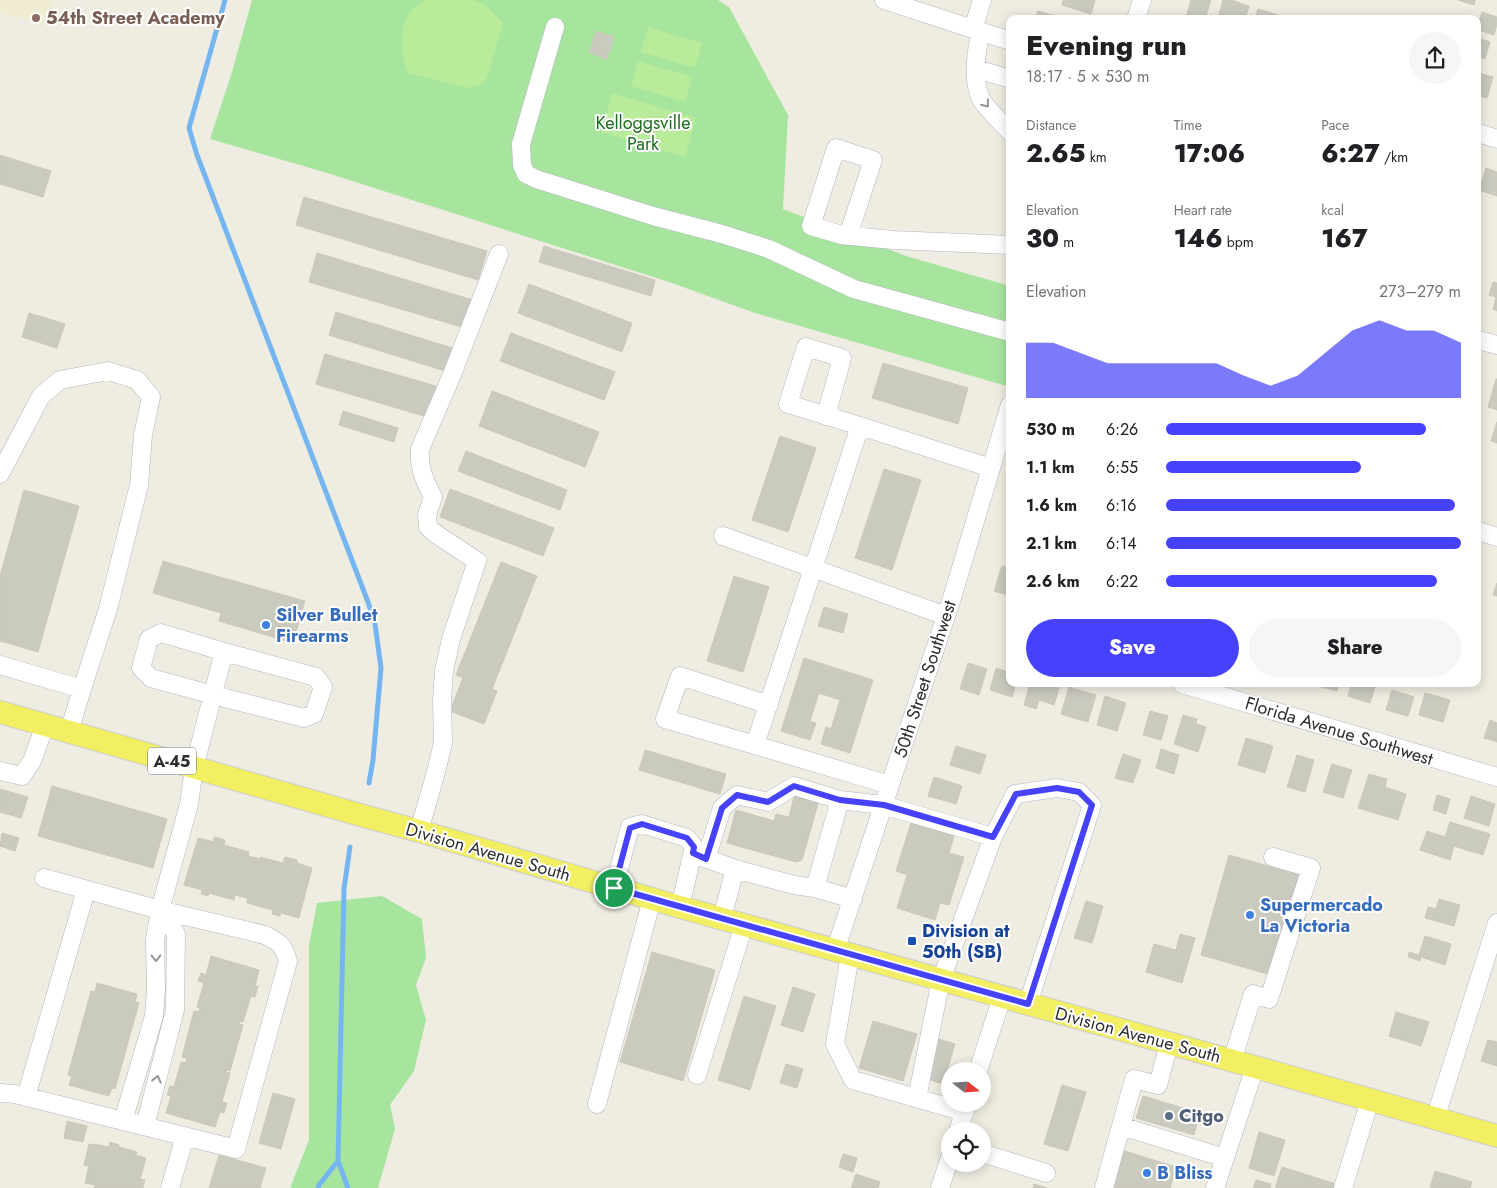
<!DOCTYPE html>
<html lang="en">
<head>
<meta charset="utf-8">
<style>
  body { margin:0; font-family:Jost,sans-serif; background:#f6f6f6; color:#202124; height:100vh; display:flex; flex-direction:column; font-size:19px; white-space:nowrap }
  * { box-sizing:border-box; margin:0 }
  p { font-size:16px; color:#757577 }
  .icon { flex:none; width:28px; height:28px; fill:none; stroke:currentColor; stroke-width:2; stroke-linecap:round; stroke-linejoin:round }
  .map { position:relative; flex:1; overflow:hidden }
  .panel { position:absolute; left:1006px; top:15px; width:475px; height:672px; display:flex; flex-direction:column; background:#fff; border-radius:10px; box-shadow:0 2px 12px #0003 }
  .panel>* { flex:none }
  .needle { width:32px; rotate:107deg }
  .controls { position:absolute; left:941px; top:1062px; display:grid; gap:10px }
  .controls a { display:grid; place-items:center; width:50px; height:50px; border-radius:50%; background:#fff; box-shadow:0 2px 12px #0003; font-size:25px }
  .pin { position:absolute; display:grid; place-items:center; width:42px; height:42px; color:#fff; margin:-21px; border:2px solid #fff; border-radius:50%; box-shadow:0 1px 5px #0007 }
  .round { display:grid; place-items:center; flex:none; width:52px; height:52px; border-radius:26px; background:#f6f6f6 }
  .summary { display:flex; align-items:center; justify-content:space-between; height:85px; padding:0 20px }
  h1 { font-size:28px; font-weight:800; line-height:38px }
  .metrics { display:grid; grid-template-columns:repeat(3,1fr); gap:8px; height:85px; padding:5px 20px }
  .metrics div { display:grid; align-content:center }
  .metrics b { font-size:25px; font-weight:800 }
  .metrics small { font-size:14px; font-weight:400 }
  .metrics p { font-size:14px }
  .chart { height:140px; padding:10px 20px }
  .chart p { display:flex; justify-content:space-between }
  .chart svg { width:100%; height:90px; margin-top:5px; fill:#4642fb; opacity:.7 }
  .action { display:flex; gap:10px; margin-top:auto; padding:10px 20px }
  .action a { flex:1; height:58px; border-radius:30px; background:#4642fb; color:#fff; font-size:20px; font-weight:800; line-height:58px; text-align:center }
  .action a+a { background:#f6f6f6; color:#202124 }
  ul { padding:0 20px; list-style:none; font-size:16px }
  li { display:grid; grid-template-columns:80px 60px 1fr; align-items:center; height:38px }
  li i { height:12px; border-radius:6px; background:#4642fb }
  .map>svg:first-child { display:block }
</style>
</head>
<body>
<div class="map">
<svg width="1497" height="1188" viewBox="0 0 1497 1188">
  <rect width="100%" height="100%" fill="#efece1"/>
  <path fill="#f0ecd1" d="M0,0H53L46,25L0,12Z"/>
  <path fill="#a7e59e" d="M252,0H718L729,7L788,115L783,209L906,256L1010,286V387L755,313L669,282L324,172L210,139L232,72Z
    M382,896L422,919L426,958L416,985L426,1020L414,1071L390,1105L395,1129L378,1188H290L309,1140V945L317,903Z"/>
  <path fill="#b8ec9a" d="M424,0H474L485,5L503,23L487,78L483,84L469,88L408,73C402,56 398,34 407,17C410,11 419,4 424,0Z
    M648,27L702,43L695,68L641,52Z
    M638,61L692,77L685,102L631,86Z
    M612,93L696,118L685,157L601,132Z"/>
  <g fill="none" stroke-linecap="round" stroke-linejoin="round">
    <path stroke="#75b6f0" stroke-width="5" d="M225,0L189,128L197,155L368,602L375,624L381,668L373,760L369,783
      M318,1188L319,1185L338,1161
      M348,1188L338,1161L344,889L350,847"/>
  </g>
  <path fill="#cbcabf" stroke="#cbc8ba" d="M1063,0H1095L1091,14L1062,5Z
    M1191,0H1211L1205,19H1193L1186,17Z
    M1223,0H1231L1249,6L1245,19H1218Z
    M1458,0H1475L1474,5Z
    M1258,9L1278,15L1276,19H1255Z
    M1038,11L1064,19H1035Z
    M1482,12L1497,17V24L1494,35L1478,30V25Z
    M596,31L614,37L607,59L589,53Z
    M1478,38L1490,42L1485,59L1478,56Z
    M1478,73L1493,77L1487,98L1478,95Z
    M0,155L51,171L43,197L0,184Z
    M1486,168L1497,172V196L1479,190Z
    M304,197L487,251L478,280L296,225Z
    M544,246L655,280L651,296L539,262Z
    M317,253L473,300L465,328L309,282Z
    M1493,282L1497,283V311L1493,309L1496,297L1489,295Z
    M529,284L632,323L622,352L518,313Z
    M336,312L452,348L445,371L329,335Z
    M29,313L65,324L57,348L22,337Z
    M511,333L615,372L604,400L500,361Z
    M325,354L436,386L427,417L316,384Z
    M883,363L968,388L958,424L872,398Z
    M1496,379H1497V410L1488,407Z
    M492,391L599,432L585,467L479,426Z
    M343,411L398,428L394,442L339,425Z
    M1497,422V443L1491,441Z
    M780,436L816,448L788,532L752,520Z
    M466,451L567,490L560,510L458,471Z
    M884,469L921,480L892,570L855,558Z
    M450,489L554,528L543,556L440,517Z
    M24,490L79,506L38,652L0,641V576Z
    M163,561L305,601L293,643L219,621L221,613L153,593Z
    M501,562L537,576L492,689L497,691L484,724L450,711L463,678L456,675Z
    M1002,566L1010,568V596L994,591Z
    M734,576L769,587L743,672L707,661Z
    M1497,583V596L1493,595Z
    M824,607L848,614L843,633L818,626Z
    M804,658L873,680L850,753L821,744L826,727L831,729L840,700L819,693L810,721L816,723L810,740L781,731Z
    M968,663L987,669L979,695L960,689Z
    M996,668L1010,673V684H1016L1012,697L990,690Z
    M1030,684H1045L1059,688L1054,705L1039,700L1036,709L1024,705Z
    M1319,684H1339L1337,691L1318,686Z
    M1351,684H1376L1370,703L1348,696Z
    M1069,687L1096,695L1088,722L1061,714Z
    M1392,690L1414,697L1408,716L1386,710Z
    M1425,693L1450,700L1443,722L1419,715Z
    M1105,696L1126,703L1117,731L1097,725Z
    M1150,711L1168,716L1161,740L1143,735Z
    M1183,715L1197,719L1196,724L1206,727L1198,752L1174,744Z
    M1490,720L1497,723V742L1484,738Z
    M1246,738L1273,746L1265,773L1238,765Z
    M956,746L986,755L980,774L950,765Z
    M1161,749L1179,755L1174,774L1156,768Z
    M645,750L726,774L720,794L639,770Z
    M1123,754L1141,760L1133,783L1115,778Z
    M1297,755L1314,760L1305,792L1287,787Z
    M1332,764L1352,770L1343,798L1323,792Z
    M1369,774L1387,779L1385,787L1406,794L1398,820L1358,808Z
    M934,777L962,786L956,804L928,796Z
    M52,786L167,819L153,868L38,836Z
    M0,789L28,797L21,818L0,812Z
    M795,793L819,800L802,860L796,862L727,843L736,810L774,821L776,814L789,817Z
    M1437,795L1450,799L1446,814L1433,810Z
    M1471,796L1495,804L1489,826L1464,818Z
    M1450,822L1490,834L1483,855L1454,846L1450,860L1420,850L1427,831L1445,837Z
    M911,823L954,836L949,853L964,857L949,905L940,903L935,920L897,908L907,875L896,871Z
    M2,833L19,838L15,851L0,846Z
    M214,837L225,840L224,845L249,852L248,856L260,859V857L283,863L285,857L297,860V863L312,868L299,918L281,913L280,916L272,914L273,910L247,903V898L235,895L234,900L209,893L208,896L201,894L202,890L184,885L198,838L214,842Z
    M1229,855L1300,875L1271,975L1201,955Z
    M1439,899L1460,905L1454,926L1425,918L1428,907L1436,909Z
    M1086,901L1103,906L1092,943L1074,938Z
    M1180,934L1195,938L1182,983L1146,972L1154,944L1176,950Z
    M1425,936L1451,944L1445,965L1421,957L1420,961L1408,957L1409,952L1419,955Z
    M652,952L715,970L683,1081L620,1062Z
    M211,956L259,970L255,986H258L255,997L251,996L243,1022L240,1021L239,1024L243,1025L230,1071L227,1070L226,1072L230,1073L222,1102L227,1103L224,1113L220,1112L215,1127L166,1113L171,1096L167,1095L170,1086L174,1087L181,1062H186L187,1058L182,1057L194,1011L199,1012L200,1008L197,1007L204,983L198,981L201,973L206,975Z
    M97,983L137,994L135,1002L139,1003L115,1089L112,1088L109,1096L69,1085L72,1076L68,1075L91,991L95,992Z
    M793,987L815,994L803,1032L781,1025Z
    M744,996L776,1006L750,1090L718,1080Z
    M1396,1012L1429,1022L1421,1046L1389,1036Z
    M873,1021L917,1034L903,1081L859,1068Z
    M939,1039L955,1044L943,1084L927,1079Z
    M1488,1040L1497,1042V1066L1481,1061Z
    M786,1064L803,1069L797,1088L780,1083Z
    M1062,1085L1086,1092L1068,1151L1044,1144Z
    M273,1093L295,1099L281,1149L259,1143Z
    M1143,1096L1200,1113L1194,1135L1136,1118Z
    M67,1121L87,1126L83,1142L64,1138Z
    M1259,1132L1285,1140L1274,1176L1249,1168Z
    M110,1142L119,1145V1147L137,1152L136,1155L146,1158L140,1179L145,1180L143,1188H94L95,1185L85,1183L89,1166L84,1165L89,1144L94,1145V1144L109,1147Z
    M1122,1150L1176,1167L1170,1188H1114L1110,1187Z
    M843,1154L857,1158L853,1172L839,1167Z
    M219,1155L266,1168L260,1188H209Z
    M1282,1167L1336,1184L1335,1188H1275Z
    M1435,1171L1472,1182L1470,1188H1430Z
    M856,1174L880,1182L878,1188H851Z
    M1256,1180L1271,1184L1270,1188H1253Z
    M1034,1184L1047,1188H1033Z"/>
  <g fill="none" stroke-linecap="round" stroke-linejoin="round">
    <defs>
      <path id="minor" d="M884,0L1010,41
        M1136,19L1142,0
        M555,27L521,144L522,165L526,174L536,179L653,216L722,234L769,249L854,289L1010,332
        M973,29L982,0
        M981,32C976,50 972,81 981,99C985,107 1003,124 1010,132
        M977,69L1010,79
        M1478,133L1497,139
        M848,236L873,160L836,148L811,226L842,235L893,240L1010,245
        M1478,340L1497,345
        M826,416L842,358L806,347L788,404L860,426
        M0,474L41,396L60,380L108,371L137,380L151,397L143,435L139,485L108,609L82,689
        M1478,531L1497,537
        M723,536L946,616
        M0,665L82,689L69,732
        M1182,684L1497,777
        M755,745L665,719L680,676L769,705
        M0,771L22,776L32,761L45,725
        M890,785L755,745L860,426L991,468
        M419,831L436,772L443,743L442,700L444,671L451,639L477,561L436,534L428,527L427,515L433,497C424,479 419,470 420,449L451,377L499,254
        M697,855L735,869L794,885L815,888L853,899
        M706,859L722,808L737,795L768,802L794,786L840,800
        M44,878L160,910L189,804L194,768L222,659L228,653L316,677L323,687L314,714L304,718L213,695L151,678L141,668L149,639L161,633L228,653
        M614,888L630,827L642,824L687,838L694,847L680,907
        M815,888L840,800L883,805L993,837L1015,794L1057,788L1079,792L1092,805L1028,1004
        M722,918L735,869
        M835,951L952,598L1010,405
        M850,955L835,1044L853,1080L965,1112
        M1169,1044L1158,1085L1134,1079L1121,1126L1225,1158
        M1232,1061L1253,994L1269,999L1311,868L1273,857
        M978,1071L1002,997
        M697,1075L744,925
        M0,1093L15,1094L236,1149L288,961C283,944 280,943 265,935L160,910
        M26,1097L86,890
        M917,1098L941,980L993,837
        M597,1104L652,899
        M1435,1119L1497,923
        M123,1121L154,1016L156,990L155,940L160,910
        M145,1126L175,1010L176,934L160,910
        M958,1131L967,1104
        M982,1153L1046,1173
        M170,1188L185,1136
        M940,1188L950,1157
        M1104,1188L1121,1126
        M1215,1188L1255,1067
        M1343,1188L1370,1100"/>
      <path id="major" d="M0,712L371,818L419,831L680,907L1255,1067L1497,1136"/>
    </defs>
    <use href="#minor" stroke="#b4b4c1" stroke-width="19"/>
    <use href="#major" stroke="#cdcdcd" stroke-width="24"/>
    <use href="#minor" stroke="#fff" stroke-width="18"/>
    <use href="#major" stroke="#f2ef63" stroke-width="22"/>
  </g>
  <defs><path id="oneway-chevron" d="M-2-3.5L2.5 0L-2 3.5" fill="none" stroke-width="1.6" stroke-linecap="round" stroke-linejoin="round" transform="scale(1.25)"/></defs>
  <g stroke="#969696">
    <use href="#oneway-chevron" transform="translate(986 104) rotate(52)"/>
    <use href="#oneway-chevron" transform="translate(156 958) rotate(89)"/>
    <use href="#oneway-chevron" transform="translate(157 1079) rotate(-76)"/>
  </g>
  <g fill="none" stroke-linecap="round" stroke-linejoin="round">
    <defs>
      <path id="route" d="M794,786L840,800L884,805L993,837L1016,794L1057,788L1079,792L1092,805L1028,1004L614,888L630,828L642,824L687,838L694,847L693,853L706,859L722,808L737,795L768,802Z"/>
    </defs>
    <use href="#route" stroke="#fff" stroke-width="10"/>
    <use href="#route" stroke="#4642fb" stroke-width="6"/>
  </g>
  <circle fill="#8d6e63" stroke="#fff" stroke-width="2" cx="36" cy="18" r="5"/>
  <g fill="#3f7fe0" stroke="#fff" stroke-width="2">
    <circle cx="266" cy="625" r="5"/>
    <circle cx="1250" cy="915" r="5"/>
    <circle cx="1147" cy="1173" r="5"/>
  </g>
  <rect fill="#1a4fb4" stroke="#fff" stroke-width="2" x="907" y="936" width="10" height="10" rx="2.5"/>
  <circle fill="#5c6f8a" stroke="#fff" stroke-width="2" cx="1169" cy="1116" r="5"/>
  <g text-anchor="middle" dominant-baseline="central" stroke-width="4" stroke-linejoin="round" paint-order="stroke">
    <rect fill="#fff" stroke="#6d6d6d" stroke-width="1" x="148" y="747.5" width="48" height="27" rx="4"/>
    <g font-size="16" font-weight="bold" fill="#2e2e2e">
      <text x="172" y="761">A-45</text>
    </g>
    <g font-size="18" font-weight="bold" fill="#785e54" stroke="#fff" text-anchor="start">
      <text x="46" y="18">54th Street Academy</text>
    </g>
    <g font-size="18" fill="#1b6e1b" stroke="#fff">
      <text x="643" y="123">Kelloggsville<tspan x="643" dy="21">Park</tspan></text>
    </g>
    <g font-size="18" font-weight="bold" fill="#366cbe" stroke="#fff" text-anchor="start">
      <text x="276" y="615">Silver Bullet<tspan x="276" dy="21">Firearms</tspan></text>
      <text x="1260" y="905">Supermercado<tspan x="1260" dy="21">La Victoria</tspan></text>
      <text x="1157" y="1173">B Bliss</text>
    </g>
    <g font-size="18" fill="#2e2e2e" stroke="#fff">
      <text transform="translate(925 679) rotate(-72)">50th Street Southwest</text>
      <text transform="translate(1339 731) rotate(17)">Florida Avenue Southwest</text>
      <text transform="translate(488 852) rotate(16)">Division Avenue South</text>
      <text transform="translate(1138 1035) rotate(15)">Division Avenue South</text>
    </g>
    <g font-size="18" font-weight="bold" fill="#164399" stroke="#fff" text-anchor="start">
      <text x="922" y="931">Division at<tspan x="922" dy="21">50th (SB)</tspan></text>
    </g>
    <g font-size="18" font-weight="bold" fill="#4e5e75" stroke="#fff" text-anchor="start">
      <text x="1179" y="1116">Citgo</text>
    </g>
  </g>
</svg>
<div class="controls">
<a><svg class="needle" viewBox="-14 -14 28 28"><path d="M0-13l5 13h-10z" fill="#e53935"/><path d="M0 13l5-13h-10z" fill="#757577"/></svg></a>
<a><svg class="icon" aria-label="locate" viewBox="0 0 24 24"><circle cx="12" cy="12" r="6"/><path d="M12 2v4M12 18v4M2 12h4M18 12h4"/></svg></a>
</div>
<div class="pin" style="left:614px;top:888px;background:#1e9e55"><svg class="icon" aria-label="arrive" viewBox="0 0 24 24"><path d="M6 21V4h12l-3 4 3 4H6"/></svg></div>
<section class="panel">
<div class="summary"><div><h1>Evening run</h1><p>18:17 · 5 × 530 m</p></div><a class="round"><svg class="icon" aria-label="share" viewBox="0 0 24 24"><path d="M12 15V3M7 8l5-5 5 5M5 13v7h14v-7"/></svg></a></div>
<div class="metrics">
<div><p>Distance</p><b>2.65<small> km</small></b></div>
<div><p>Time</p><b>17:06</b></div>
<div><p>Pace</p><b>6:27<small> /km</small></b></div>
</div>
<div class="metrics">
<div><p>Elevation</p><b>30<small> m</small></b></div>
<div><p>Heart rate</p><b>146<small> bpm</small></b></div>
<div><p>kcal</p><b>167</b></div>
</div>
<div class="chart"><p><span>Elevation</span>273–279 m</p>
<svg viewBox="0 0 160 44" preserveAspectRatio="none"><path d="M0 44V17L10 17L20 22L30 27L40 27L50 27L60 27L70 27L80 33L90 38L100 33L110 22L120 11L130 6L140 11L150 11L160 17V44z"/></svg>
</div>
<ul>
<li><b>530 m</b>6:26<i style="width:88%"></i></li>
<li><b>1.1 km</b>6:55<i style="width:66%"></i></li>
<li><b>1.6 km</b>6:16<i style="width:98%"></i></li>
<li><b>2.1 km</b>6:14<i style="width:100%"></i></li>
<li><b>2.6 km</b>6:22<i style="width:92%"></i></li>
</ul>
<div class="action"><a>Save</a><a>Share</a></div>
</section>
</div>
</body>
</html>
